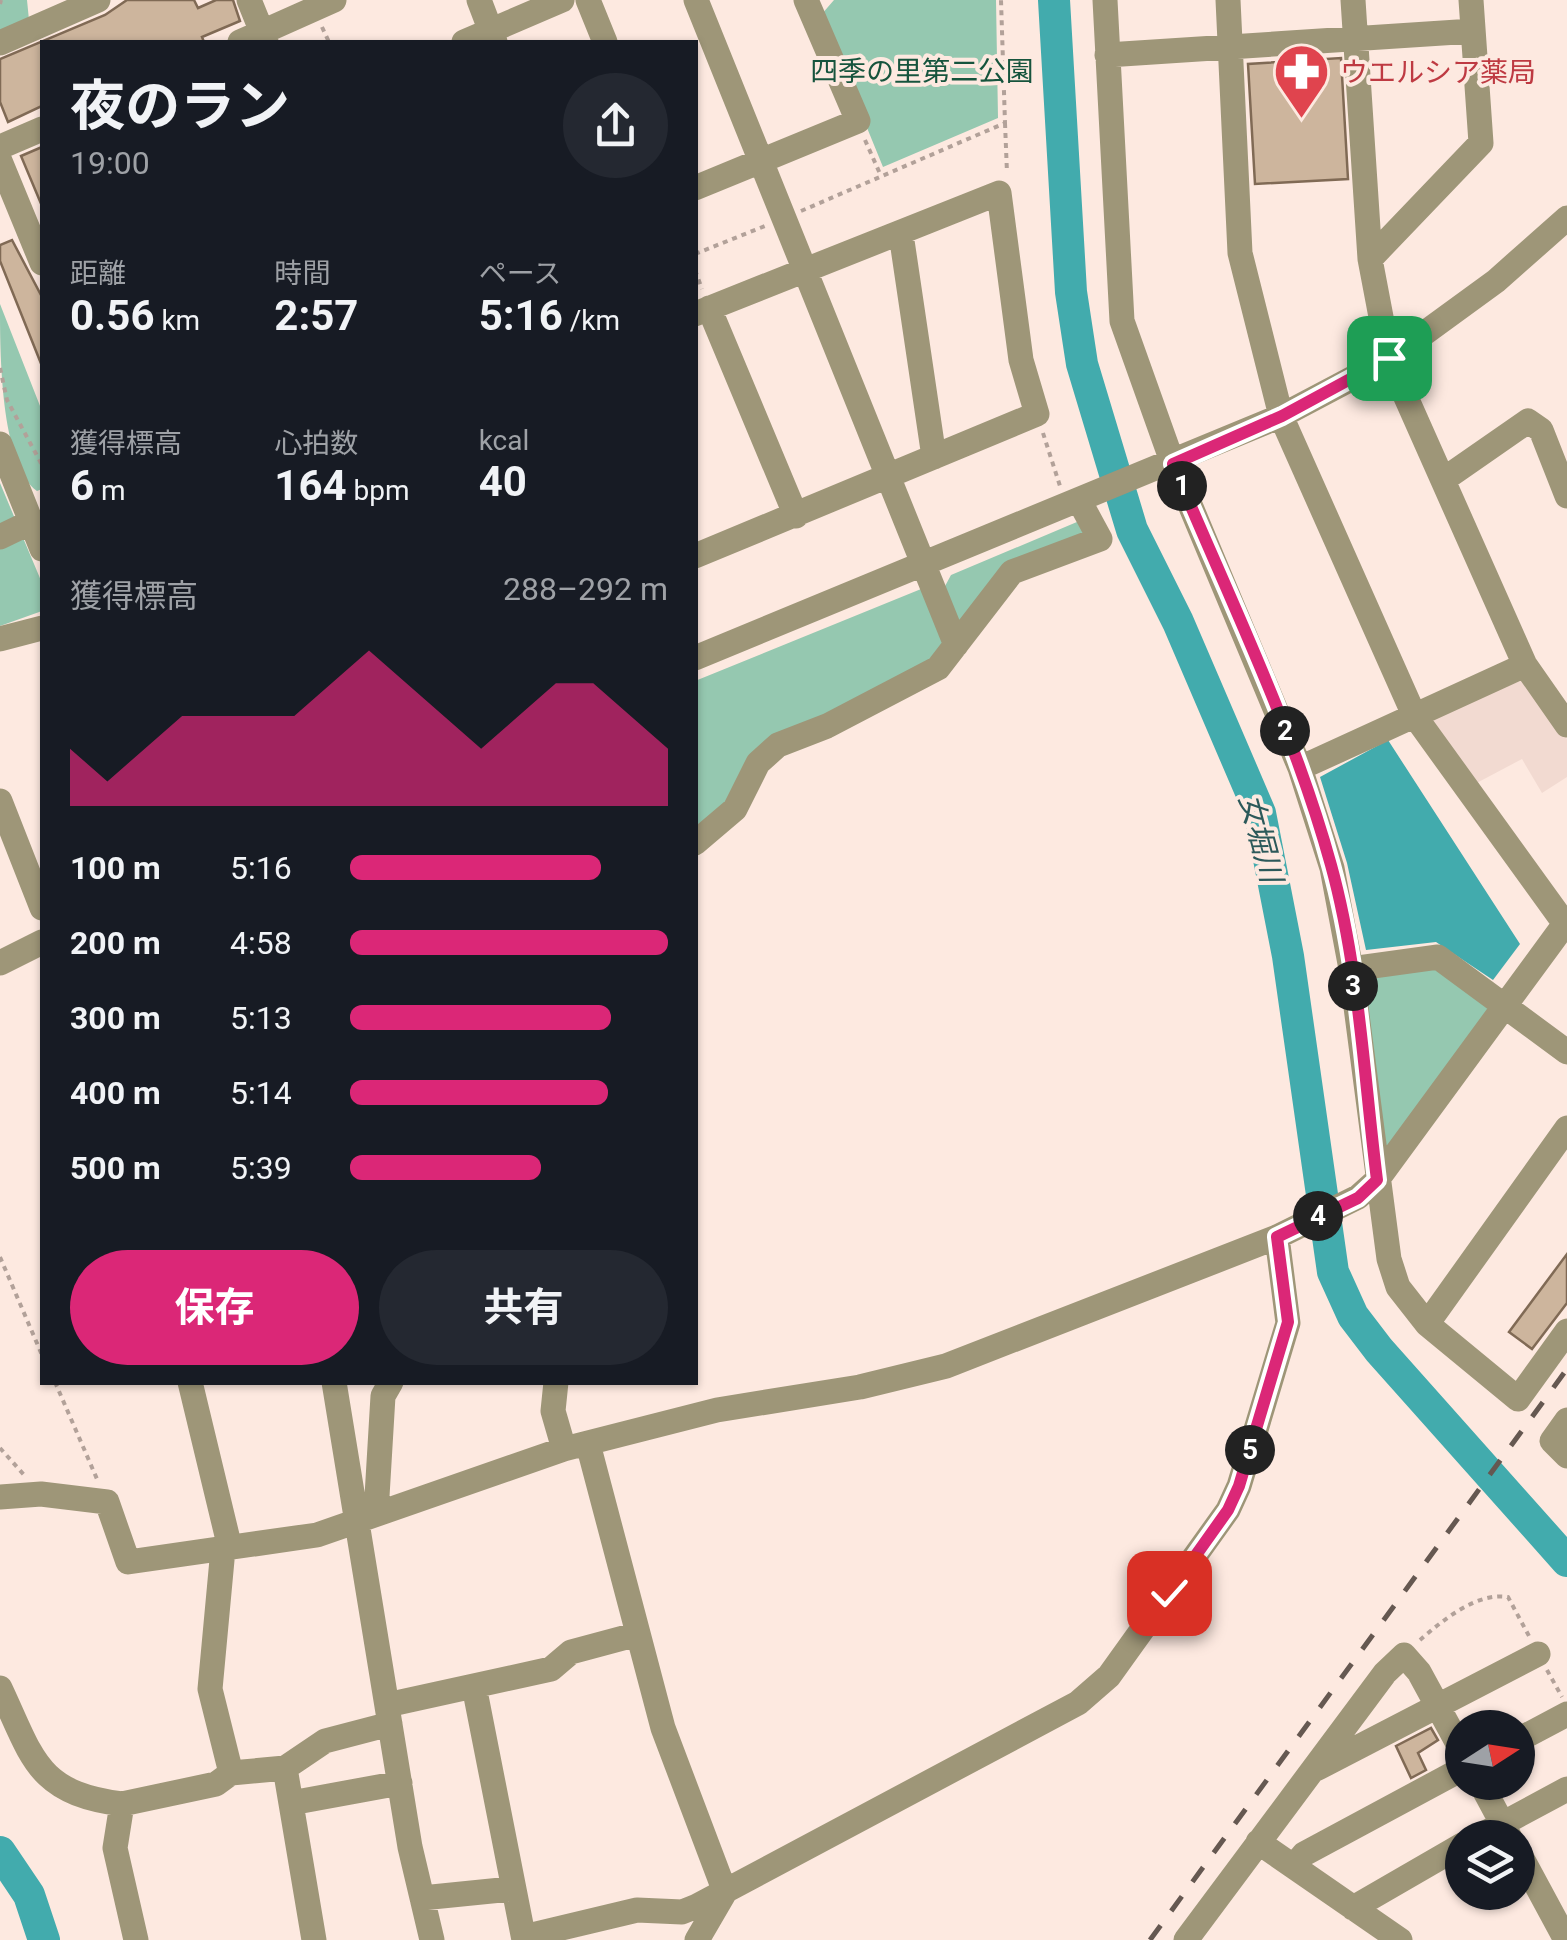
<!DOCTYPE html>
<html lang="ja">
<head>
<meta charset="utf-8">
<style>
  body { margin:0; font-family:Roboto,"Noto Sans JP",sans-serif; background:#242831; color:#f1f3f6; height:100vh; display:flex; flex-direction:column; font-size:38px; white-space:nowrap }
  * { box-sizing:border-box; margin:0 }
  p { font-size:32px; color:#9ea1a6 }
  .icon { flex:none; width:55px; height:55px; fill:none; stroke:currentColor; stroke-width:2; stroke-linecap:round; stroke-linejoin:round }
  .map { position:relative; flex:1; overflow:hidden }
  .sheet { position:absolute; left:40px; top:40px; width:658px; height:1345px; display:flex; flex-direction:column; background:#171b24; border-radius:0px; box-shadow:0 2px 8px #0004 }
  .sheet>* { flex:none }
  .needle { width:65px; rotate:78deg }
  .tools { position:absolute; left:1445px; top:1710px; display:grid; gap:20px }
  .tools a { display:grid; place-items:center; width:90px; height:90px; border-radius:50%; background:#171b24; box-shadow:0 2px 8px #0004; font-size:50px }
  .pin { position:absolute; display:grid; place-items:center; width:85px; height:85px; color:#fff; margin:-42px; border-radius:20px; box-shadow:0 5px 15px #0006 }
  .km { position:absolute; width:50px; height:50px; margin:-25px; border-radius:50%; background:#222; color:#fff; font-size:28px; line-height:50px; text-align:center }
  .round { display:grid; place-items:center; flex:none; width:105px; height:105px; border-radius:52px; background:#242831 }
  .summary { display:flex; align-items:center; justify-content:space-between; height:170px; padding:0 30px }
  h1 { font-size:55px; font-weight:700; line-height:75px }
  .metrics { display:grid; grid-template-columns:repeat(3,1fr); gap:15px; height:170px; padding:10px 30px }
  .metrics div { display:grid; align-content:center }
  .metrics b { font-size:42px; font-weight:700 }
  .metrics small { font-size:28px; font-weight:400 }
  .metrics p { font-size:28px }
  .chart { height:280px; padding:20px 30px }
  .chart p { display:flex; justify-content:space-between }
  .chart svg { width:100%; height:180px; margin-top:10px; fill:#db2777; opacity:.7 }
  .button { display:flex; gap:20px; margin-top:auto; padding:20px 30px }
  .button a { flex:1; height:115px; border-radius:60px; background:#db2777; color:#fff; font-size:40px; font-weight:700; line-height:115px; text-align:center }
  .button a+a { background:#242831; color:#f1f3f6 }
  ul { padding:0 30px; list-style:none; font-size:32px }
  li { display:grid; grid-template-columns:160px 120px 1fr; align-items:center; height:75px }
  li i { height:25px; border-radius:12px; background:#db2777 }
  .map>svg:first-child { display:block }
</style>
</head>
<body>
<div class="map">
<svg width="1567" height="1940" viewBox="0 0 1567 1940">
  <rect width="100%" height="100%" fill="#fde9e0"/>
  <path fill="#f2dad1" d="M1525,679L1567,739V777L1542,793L1522,759L1471,786L1429,718Z"/>
  <path fill="#95c8b0" d="M0,0H27L29,20L0,32Z
    M834,0H996L998,118L883,167L821,15Z
    M0,304L42,411V489L37,491C0,464 0,351 0,304Z
    M0,483L42,583V611L0,626Z
    M1084,519L1092,535L1004,571L957,624L944,588L951,575Z
    M926,587L948,644L937,662L817,724L695,834V681Z
    M1436,962L1490,1003L1493,1014L1385,1149L1362,975Z"/>
  <path fill="#42abad" d="M1388,740L1520,944L1493,980L1436,942L1366,950L1347,863L1320,777Z"/>
  <g fill="none" stroke-linecap="round" stroke-linejoin="round">
    <path stroke="#42abad" stroke-width="32" d="M1054,0L1071,292L1082,364L1132,530L1178,622L1260,813L1288,956L1333,1272L1353,1316L1379,1350L1567,1561
      M0,1852L29,1895L44,1940"/>
  </g>
  <path fill="#cdb59d" stroke="#806a55" stroke-width="2.5" d="M127,0H194L198,8L216,0H233L240,21L202,37L204,42H42V106L8,122L0,102V59L105,15Z
    M1341,58L1348,179L1255,184L1248,64Z
    M42,147V206L21,156Z
    M12,240L42,297V366L0,261V245Z
    M1567,1254V1303L1532,1349L1509,1332Z
    M1431,1728L1438,1740L1418,1753L1426,1770L1411,1778L1396,1746Z"/>
  <g fill="none" stroke-linecap="round" stroke-linejoin="round">
    <path stroke="#b2a199" stroke-width="4" stroke-dasharray="5 5" stroke-linecap="butt" d="M0,4L1,0
      M322,27L329,42
      M1005,123L1007,173
      M865,140L881,176
      M801,211L1005,123L1001,0
      M695,254L765,226
      M695,270L702,289
      M0,368L7,400L42,465
      M1043,433L1060,486
      M0,1257L42,1355
      M55,1382L97,1479
      M0,1448L25,1476
      M1420,1640C1443,1620 1477,1592 1508,1597L1529,1636
      M1547,1670L1562,1697"/>
    <path stroke="#9e9678" stroke-width="25" d="M249,0L266,42
      M479,0L495,42
      M588,0L605,42
      M696,0L956,645
      M1105,0L1122,321L1173,464L1300,768L1332,868L1351,969L1389,1259L1398,1287L1427,1324L1518,1399L1567,1331
      M1228,0L1240,253L1281,416L1414,715L1565,924
      M1353,0L1370,259L1389,359L1525,665L1567,725
      M240,42L334,0
      M464,42L562,0
      M0,43L98,0
      M1107,55L1473,31
      M0,147L42,129
      M0,161L42,263
      M695,188L858,121L806,0
      M901,234L934,457
      M1370,259L1481,143L1471,0
      M709,308L796,516
      M695,314L999,193L1021,360L1037,414L695,556
      M0,444L42,549
      M1443,480L1528,421L1541,430L1567,496
      M0,537L31,522
      M0,639L42,628
      M695,658L1281,416L1389,359L1496,281L1567,218
      M1300,768L1525,665
      M0,801L42,908
      M695,843L735,809L758,763L778,745L827,726L938,668L1012,572L1100,539L1080,502
      M0,963L42,942
      M1351,969L1438,957L1567,1052
      M1427,1324L1567,1128
      M190,1382L230,1548
      M334,1382L410,1847L432,1940
      M556,1382L553,1411L564,1449
      M1567,1420L1552,1441L1567,1456
      M588,1444L663,1728L725,1892
      M0,1497L41,1494L107,1502L128,1562L317,1535L564,1449L717,1410L860,1387L946,1366L1277,1237L1358,1197L1377,1180L1567,921
      M376,1513L383,1396L391,1382
      M223,1549L210,1689L231,1773L285,1768L314,1940
      M474,1686L524,1940
      M0,1688C33,1758 36,1793 122,1804
      M387,1705L551,1669L571,1652L638,1634
      M1518,1740L1567,1714
      M285,1768L325,1741L390,1724
      M1316,1769L1538,1654
      M1480,1782L1510,1838
      M291,1803L400,1783
      M1476,1838L1567,1789
      M1258,1842L1400,1940
      M1518,1851L1566,1940
      M1294,1866L1304,1854L1462,1769
      M422,1898L511,1889
      M1353,1908L1462,1845
      M524,1937L637,1910L682,1912L697,1906L1078,1703L1109,1676L1228,1510L1239,1486L1288,1323L1277,1237
      M136,1940L115,1848L122,1804L216,1784L231,1773
      M697,1940L725,1892
      M1186,1940L1385,1673L1404,1655L1419,1672L1462,1751"/>
    <path stroke="#655851" stroke-width="5" stroke-dasharray="18 18" stroke-linecap="butt" d="M1150,1940L1567,1369"/>
  </g>
  <g fill="none" stroke-linecap="round" stroke-linejoin="round">
    <defs>
      <path id="route" d="M1169,1593L1228,1510L1239,1486L1288,1322L1277,1237L1358,1198L1377,1180C1364,1077 1359,966 1331,865C1293,727 1228,596 1173,464L1282,416L1389,358"/>
    </defs>
    <use href="#route" stroke="#fff" stroke-width="20"/>
    <use href="#route" stroke="#db2777" stroke-width="12"/>
  </g>
  <defs>
    <symbol id="pharmacy-pin" viewBox="-11 -11 22 30"><path d="M0 17L-7.5 6A9.5 9.5 0 1 1 7.5 6Z" fill="#e0444e" stroke="#fde9e0"/><path d="M-2-6h4v4h4v4h-4v4h-4v-4h-4v-4h4Z" fill="#fff"/></symbol>
  </defs>
  <g fill-rule="evenodd">
    <use href="#pharmacy-pin" x="1270" y="40" width="63" height="86"/>
  </g>
  <g text-anchor="middle" dominant-baseline="central" stroke-width="8" stroke-linejoin="round" paint-order="stroke">
    <g font-size="28" fill="#16543d" stroke="#fde9e0">
      <text x="922" y="71">四季の里第二公園</text>
    </g>
    <g font-size="28" fill="#be3a42" stroke="#fde9e0" text-anchor="start">
      <text x="1340" y="72">ウエルシア薬局</text>
    </g>
    <g font-size="30" font-style="italic" fill="#2c595a" stroke="#fde9e0">
      <text transform="translate(1261 838) rotate(75)">女堀川</text>
    </g>
  </g>
</svg>
<div class="tools">
<a><svg class="needle" viewBox="-14 -14 28 28"><path d="M0-13l5 13h-10z" fill="#e53935"/><path d="M0 13l5-13h-10z" fill="#9ea1a6"/></svg></a>
<a><svg class="icon" aria-label="layers" viewBox="0 0 24 24"><path d="M12 4l9 5-9 5-9-5zM3 14l9 5 9-5"/></svg></a>
</div>
<div class="pin" style="left:1389px;top:358px;background:#1e9e55"><svg class="icon" aria-label="arrive" viewBox="0 0 24 24"><path d="M6 21V4h12l-3 4 3 4H6"/></svg></div>
<div class="pin" style="left:1169px;top:1593px;background:#d93025"><svg class="icon" aria-label="check" viewBox="0 0 24 24"><path d="M5 12l5 5 9-10"/></svg></div>
<b class="km" style="left:1182px;top:486px">1</b>
<b class="km" style="left:1285px;top:731px">2</b>
<b class="km" style="left:1353px;top:986px">3</b>
<b class="km" style="left:1318px;top:1216px">4</b>
<b class="km" style="left:1250px;top:1450px">5</b>
<section class="sheet">
<div class="summary"><div><h1>夜のラン</h1><p>19:00</p></div><a class="round"><svg class="icon" aria-label="share" viewBox="0 0 24 24"><path d="M12 15V3M7 8l5-5 5 5M5 13v7h14v-7"/></svg></a></div>
<div class="metrics">
<div><p>距離</p><b>0.56<small> km</small></b></div>
<div><p>時間</p><b>2:57</b></div>
<div><p>ペース</p><b>5:16<small> /km</small></b></div>
</div>
<div class="metrics">
<div><p>獲得標高</p><b>6<small> m</small></b></div>
<div><p>心拍数</p><b>164<small> bpm</small></b></div>
<div><p>kcal</p><b>40</b></div>
</div>
<div class="chart"><p><span>獲得標高</span>288–292 m</p>
<svg viewBox="0 0 160 44" preserveAspectRatio="none"><path d="M0 44V30L10 38L20 30L30 22L40 22L50 22L60 22L70 14L80 6L90 14L100 22L110 30L120 22L130 14L140 14L150 22L160 30V44z"/></svg>
</div>
<ul>
<li><b>100 m</b>5:16<i style="width:79%"></i></li>
<li><b>200 m</b>4:58<i style="width:100%"></i></li>
<li><b>300 m</b>5:13<i style="width:82%"></i></li>
<li><b>400 m</b>5:14<i style="width:81%"></i></li>
<li><b>500 m</b>5:39<i style="width:60%"></i></li>
</ul>
<div class="button"><a>保存</a><a>共有</a></div>
</section>
</div>
</body>
</html>
